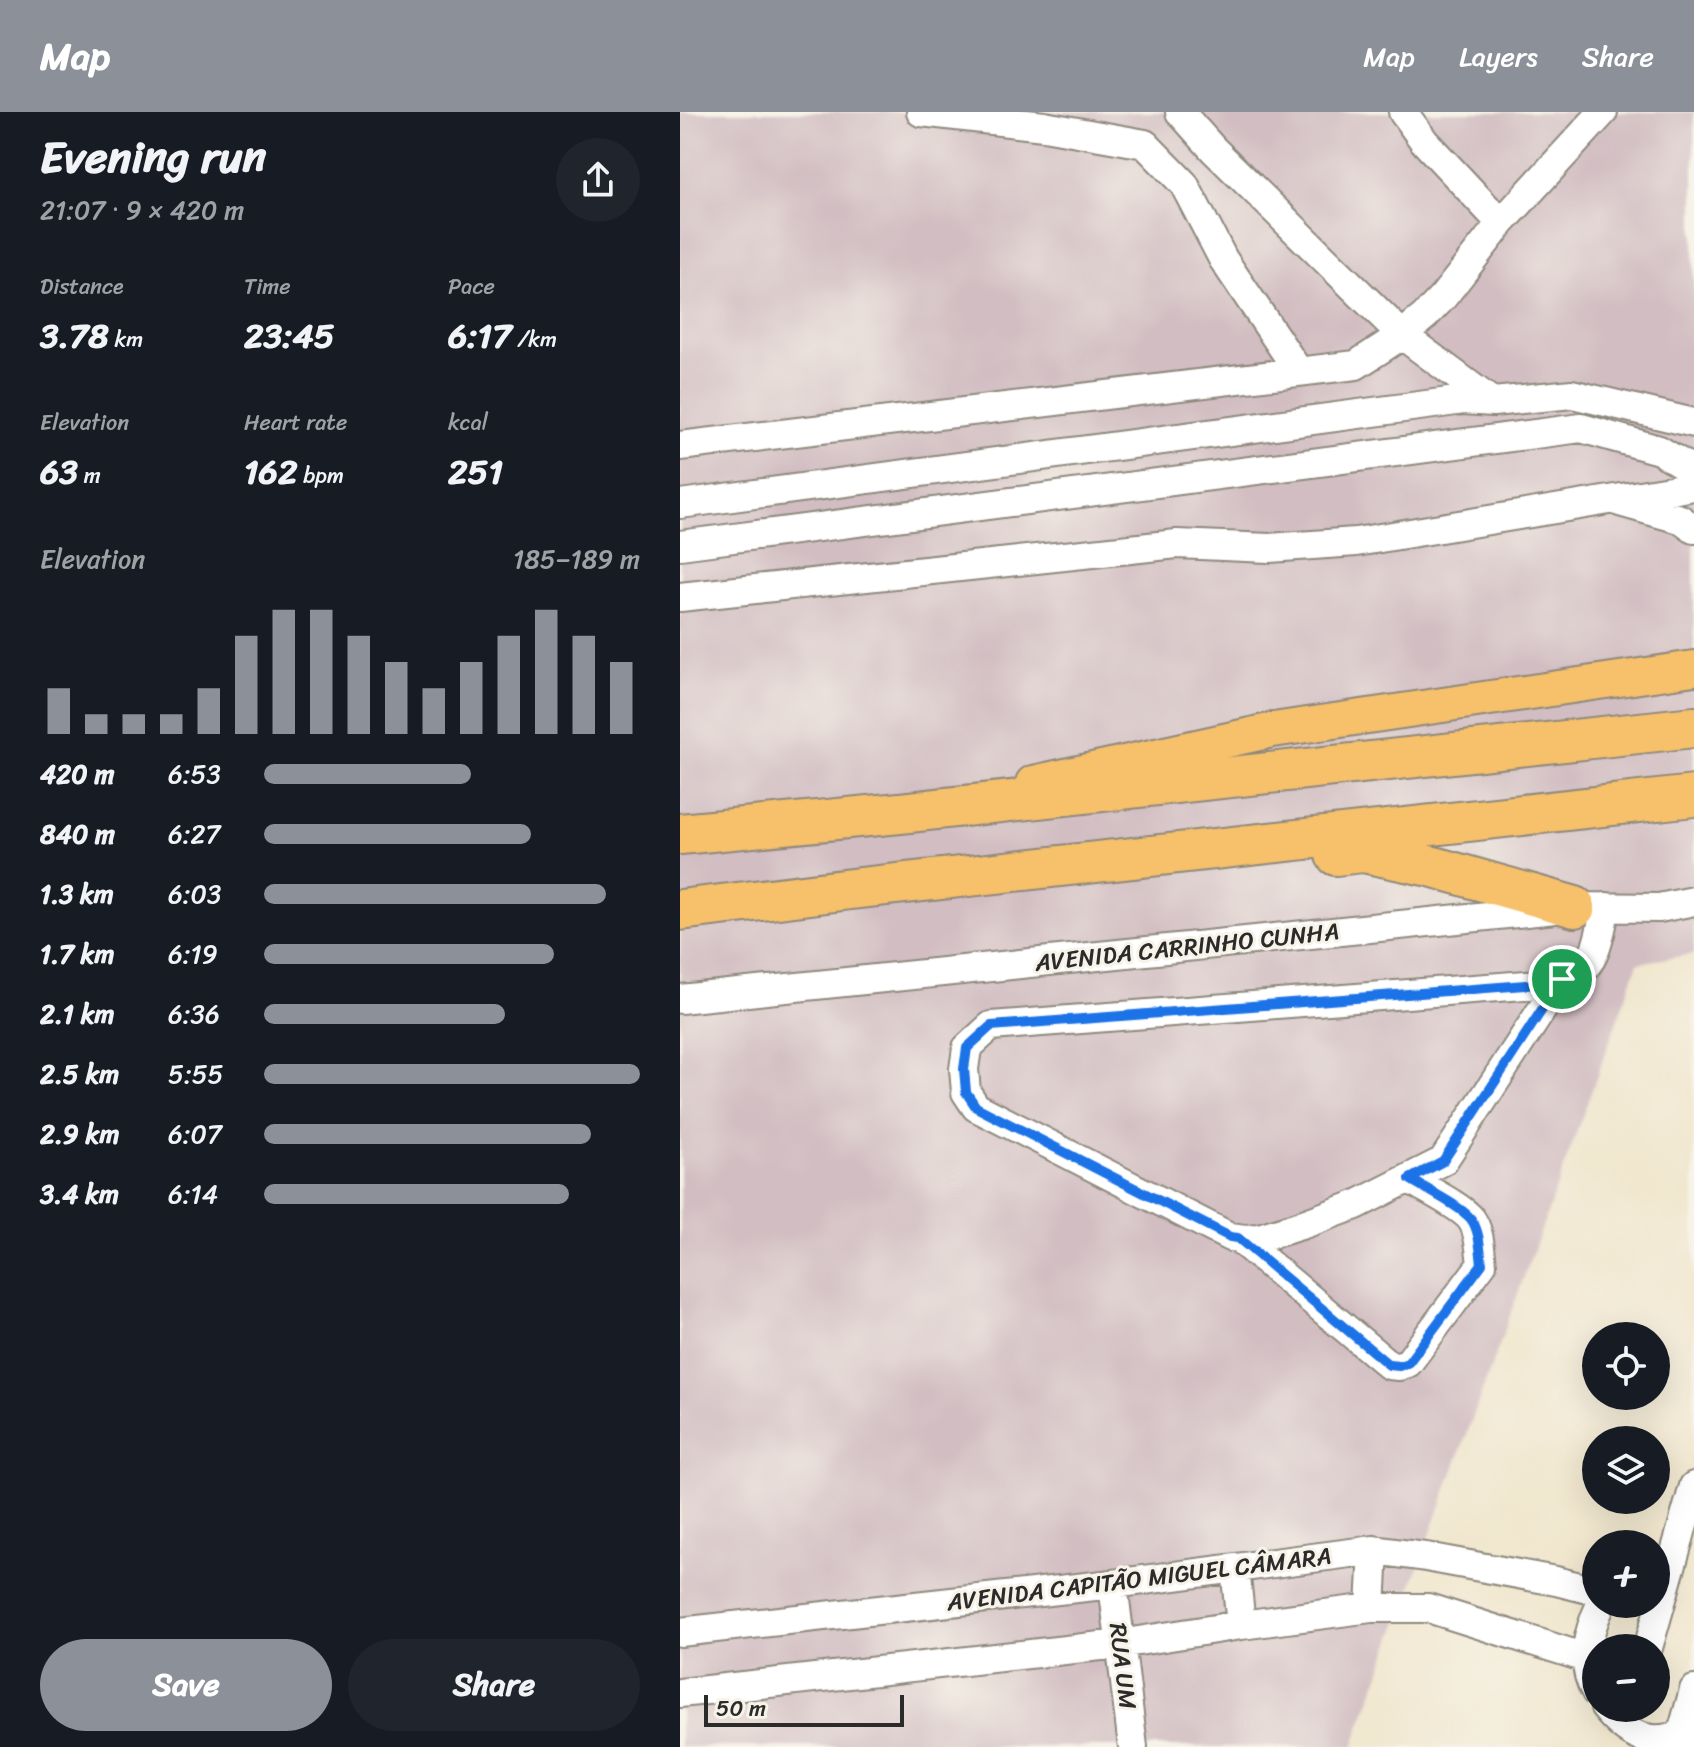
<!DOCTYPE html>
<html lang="en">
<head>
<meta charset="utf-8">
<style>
  body { margin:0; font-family:Sriracha,sans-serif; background:#20242c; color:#f1f3f6; height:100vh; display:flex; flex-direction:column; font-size:30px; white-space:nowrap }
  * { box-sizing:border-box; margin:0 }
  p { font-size:26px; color:#9ea1a6 }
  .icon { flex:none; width:44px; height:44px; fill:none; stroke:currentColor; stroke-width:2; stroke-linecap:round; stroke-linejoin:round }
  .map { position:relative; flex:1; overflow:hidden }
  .side { display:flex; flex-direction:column; background:#171b24; width:680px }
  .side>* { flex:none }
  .buttons { position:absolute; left:902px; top:1210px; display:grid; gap:16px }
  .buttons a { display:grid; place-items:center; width:88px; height:88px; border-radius:50%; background:#171b24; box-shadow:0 8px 32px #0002; font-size:40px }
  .scale { position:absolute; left:24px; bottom:20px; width:200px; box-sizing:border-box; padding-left:8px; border:4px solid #2b2b2b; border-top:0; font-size:22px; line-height:28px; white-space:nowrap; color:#2b2b2b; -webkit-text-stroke:6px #f7f3e8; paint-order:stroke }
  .pin { position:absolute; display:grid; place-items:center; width:68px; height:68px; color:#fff; margin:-34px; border:4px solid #fff; border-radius:50%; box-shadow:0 2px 8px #0007 }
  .round { display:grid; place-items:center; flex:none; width:84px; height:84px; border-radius:42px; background:#20242c }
  .summary { display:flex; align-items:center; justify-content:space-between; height:136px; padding:0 40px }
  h1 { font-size:44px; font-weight:700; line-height:60px }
  .metrics { display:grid; grid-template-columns:repeat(3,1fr); gap:12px; height:136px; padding:8px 40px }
  .metrics div { display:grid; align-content:center }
  .metrics b { font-size:34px; font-weight:700 }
  .metrics small { font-size:22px; font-weight:400 }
  .metrics p { font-size:22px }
  .chart { height:224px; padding:16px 40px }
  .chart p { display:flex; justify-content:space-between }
  .chart svg { width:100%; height:144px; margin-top:8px; stroke:#8c9099; stroke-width:6 }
  .primary-button { display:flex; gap:16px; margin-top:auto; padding:16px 40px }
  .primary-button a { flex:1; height:92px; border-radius:48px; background:#8c9099; color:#fff; font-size:32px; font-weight:700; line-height:92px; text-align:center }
  .primary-button a+a { background:#20242c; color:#f1f3f6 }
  ul { padding:0 40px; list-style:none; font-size:26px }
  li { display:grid; grid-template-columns:128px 96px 1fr; align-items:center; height:60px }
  li i { height:20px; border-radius:10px; background:#8c9099 }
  header { display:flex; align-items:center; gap:48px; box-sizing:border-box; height:112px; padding:0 40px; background:#8c9099; color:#fff }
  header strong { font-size:38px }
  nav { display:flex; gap:44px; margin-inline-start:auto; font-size:28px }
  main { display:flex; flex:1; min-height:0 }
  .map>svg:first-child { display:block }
</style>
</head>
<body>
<header>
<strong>Map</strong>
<nav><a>Map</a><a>Layers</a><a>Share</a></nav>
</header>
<main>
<section class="side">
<div class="summary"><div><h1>Evening run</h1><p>21:07 · 9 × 420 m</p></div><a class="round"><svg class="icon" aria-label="share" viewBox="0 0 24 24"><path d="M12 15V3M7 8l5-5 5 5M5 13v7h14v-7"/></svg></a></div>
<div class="metrics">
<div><p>Distance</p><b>3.78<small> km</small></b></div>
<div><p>Time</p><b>23:45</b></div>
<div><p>Pace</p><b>6:17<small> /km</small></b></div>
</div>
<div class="metrics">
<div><p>Elevation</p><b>63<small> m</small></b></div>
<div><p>Heart rate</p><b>162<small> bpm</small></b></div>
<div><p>kcal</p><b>251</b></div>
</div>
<div class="chart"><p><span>Elevation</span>185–189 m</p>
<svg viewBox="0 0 160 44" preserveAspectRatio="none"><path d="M5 44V30M15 44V38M25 44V38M35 44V38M45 44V30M55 44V14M65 44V6M75 44V6M85 44V14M95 44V22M105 44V30M115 44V22M125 44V14M135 44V6M145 44V14M155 44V22"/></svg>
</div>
<ul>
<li><b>420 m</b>6:53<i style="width:55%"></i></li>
<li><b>840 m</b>6:27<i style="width:71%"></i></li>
<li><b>1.3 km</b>6:03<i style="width:91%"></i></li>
<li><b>1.7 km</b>6:19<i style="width:77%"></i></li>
<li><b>2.1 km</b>6:36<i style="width:64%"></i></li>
<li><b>2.5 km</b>5:55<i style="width:100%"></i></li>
<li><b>2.9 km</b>6:07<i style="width:87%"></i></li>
<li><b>3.4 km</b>6:14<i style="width:81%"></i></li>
</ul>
<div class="primary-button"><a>Save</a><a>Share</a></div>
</section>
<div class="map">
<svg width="1014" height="1635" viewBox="0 0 1014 1635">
  <rect width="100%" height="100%" fill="#f7f3e8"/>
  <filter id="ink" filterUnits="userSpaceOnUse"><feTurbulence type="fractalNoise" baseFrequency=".0125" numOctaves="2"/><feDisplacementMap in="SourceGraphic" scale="16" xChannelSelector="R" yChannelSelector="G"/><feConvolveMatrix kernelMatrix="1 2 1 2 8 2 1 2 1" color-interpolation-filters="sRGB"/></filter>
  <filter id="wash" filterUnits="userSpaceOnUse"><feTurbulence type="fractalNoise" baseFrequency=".006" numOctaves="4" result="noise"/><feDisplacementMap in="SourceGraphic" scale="32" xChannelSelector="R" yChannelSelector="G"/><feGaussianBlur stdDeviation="1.8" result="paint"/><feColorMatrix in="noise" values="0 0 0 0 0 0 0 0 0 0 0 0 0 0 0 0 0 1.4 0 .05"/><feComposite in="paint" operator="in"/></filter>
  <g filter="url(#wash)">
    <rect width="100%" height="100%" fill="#f1e7cf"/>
    <path fill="#d2bec2" d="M0,0H1014V842L958,851L673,1635H0Z"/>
  </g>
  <g filter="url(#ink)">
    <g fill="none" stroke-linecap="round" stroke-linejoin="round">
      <defs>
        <path id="minor" d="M241,0L364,14L465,32L504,72L543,147L619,260
          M500,0L533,37L722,223L812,290
          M723,0L744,29L821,111
          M0,334L676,253L722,223L745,204L763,185L821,111L923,0
          M940,390L1000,407L1014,417
          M0,392L784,288L813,290L892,282L1014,311
          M0,433L901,316L979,338L1014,359
          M0,485L497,432L589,436L676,430L1014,374
          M882,867L763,1049L676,1093L621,1113L579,1126L565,1127L550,1125L296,995L286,980L284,957L287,936L311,914L859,872C871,870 884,868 896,862C918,850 920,818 926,795
          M0,887L895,795L979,796L1014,789
          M558,1126L709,1253L719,1254L728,1251L802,1152C800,1138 800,1119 791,1107C781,1094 745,1077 730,1067
          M555,1456L561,1513
          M433,1472L453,1635
          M691,1496L694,1438
          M0,1520L433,1472L694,1438L746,1445L876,1469L916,1479
          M968,1536L1014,1374
          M916,1580C899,1551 908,1520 921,1492
          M0,1581L439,1532L561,1513L691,1496H748L906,1546
          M925,1596C947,1623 967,1635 1002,1622
          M998,1635L1014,1578"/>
        <path id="major" d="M353,671L593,618L1014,556"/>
        <path id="highway" d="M0,722L220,701L1014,615
          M656,743L683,740L754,755L895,795
          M0,798L171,777L1014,684"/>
      </defs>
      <use href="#minor" stroke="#8e897d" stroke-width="32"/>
      <use href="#major" stroke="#8e897d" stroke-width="38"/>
      <use href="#highway" stroke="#8e897d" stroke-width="44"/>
      <use href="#minor" stroke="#fff" stroke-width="28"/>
      <use href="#major" stroke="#f7c06b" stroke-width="34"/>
      <use href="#highway" stroke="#f7c06b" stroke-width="40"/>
    </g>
  </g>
  <g fill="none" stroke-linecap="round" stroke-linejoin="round" filter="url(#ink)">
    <defs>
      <path id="route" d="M882,867L763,1049L730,1067C745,1077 781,1094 791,1107C800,1119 800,1138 802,1152L728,1251L719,1254L709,1253L558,1126L550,1125L296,995L286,980L284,957L287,936L311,914L859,872Z"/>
    </defs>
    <use href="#route" stroke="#fff" stroke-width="16"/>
    <use href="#route" stroke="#1a73e8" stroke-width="10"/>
  </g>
  <g text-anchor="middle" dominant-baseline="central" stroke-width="6" stroke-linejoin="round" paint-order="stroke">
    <g font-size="24" fill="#2b2b2b" stroke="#f7f3e8">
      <text transform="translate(507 835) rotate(-6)">AVENIDA CARRINHO CUNHA</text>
      <text transform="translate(459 1467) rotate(-7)">AVENIDA CAPITÃO MIGUEL CÂMARA</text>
      <text transform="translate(443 1554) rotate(83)">RUA UM</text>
    </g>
  </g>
</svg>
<div class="buttons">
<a><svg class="icon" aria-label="locate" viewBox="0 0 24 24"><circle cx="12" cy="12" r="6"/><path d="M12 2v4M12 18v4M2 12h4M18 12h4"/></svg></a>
<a><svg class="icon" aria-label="layers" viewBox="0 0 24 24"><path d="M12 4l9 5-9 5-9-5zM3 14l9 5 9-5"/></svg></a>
<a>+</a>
<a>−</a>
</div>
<div class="scale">50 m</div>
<div class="pin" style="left:882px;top:867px;background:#1e9e55"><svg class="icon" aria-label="arrive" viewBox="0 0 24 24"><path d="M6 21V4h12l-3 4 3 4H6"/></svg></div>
</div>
</main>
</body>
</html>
